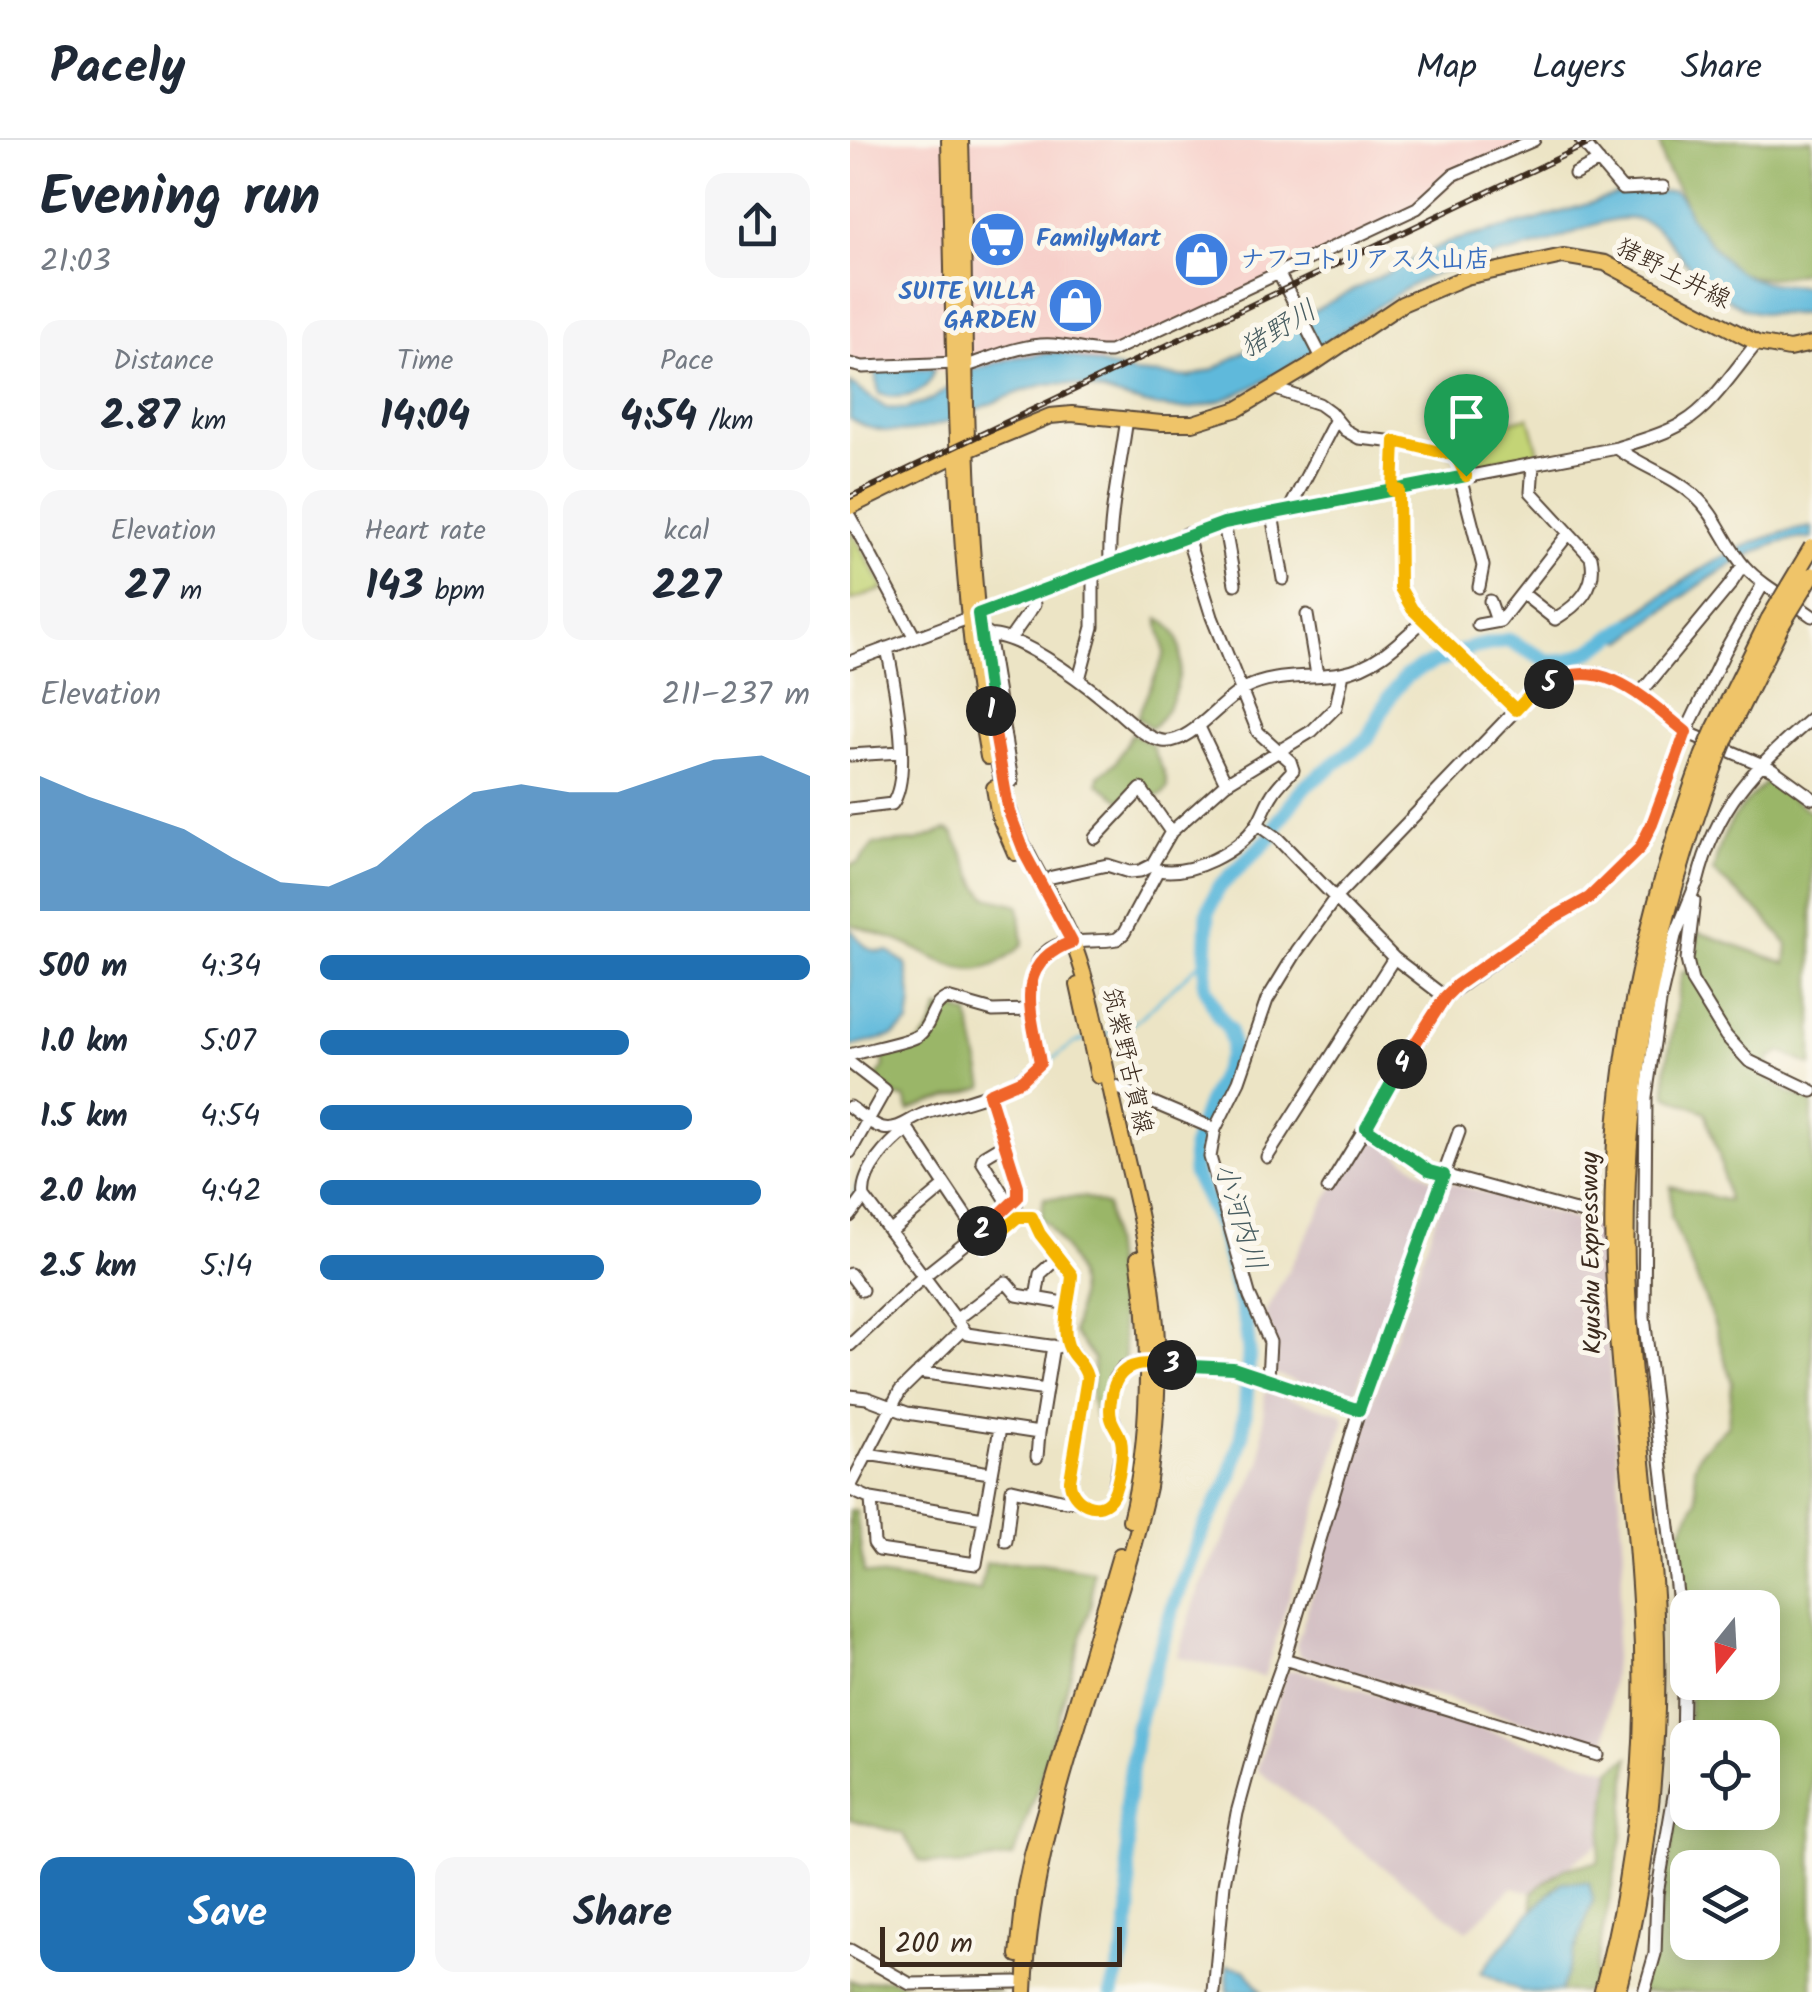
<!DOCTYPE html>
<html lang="en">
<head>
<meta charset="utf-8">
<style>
  body { margin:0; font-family:Kalam,"Klee One",sans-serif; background:#f6f6f7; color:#1f2937; height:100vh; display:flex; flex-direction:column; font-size:38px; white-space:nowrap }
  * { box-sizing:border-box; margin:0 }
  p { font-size:32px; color:#747a83 }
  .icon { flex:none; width:55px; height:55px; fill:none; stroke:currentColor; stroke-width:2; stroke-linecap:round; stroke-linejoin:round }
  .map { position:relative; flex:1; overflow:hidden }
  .drawer { display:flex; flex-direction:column; background:#fff; width:850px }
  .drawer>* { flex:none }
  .needle { width:65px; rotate:198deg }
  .tools { position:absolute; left:820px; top:1450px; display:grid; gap:20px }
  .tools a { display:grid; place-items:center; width:110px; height:110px; border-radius:20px; background:#fff; box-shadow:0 5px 25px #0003; font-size:50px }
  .scale { position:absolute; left:30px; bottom:25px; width:242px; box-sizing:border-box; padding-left:10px; border:5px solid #3b2a1e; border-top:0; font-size:28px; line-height:35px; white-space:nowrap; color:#3b2a1e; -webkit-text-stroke:8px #fbf7ec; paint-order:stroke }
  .pin { position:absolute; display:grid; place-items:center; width:85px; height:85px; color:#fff; margin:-102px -42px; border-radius:50% 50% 50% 0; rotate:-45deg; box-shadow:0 0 10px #0007 }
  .pin .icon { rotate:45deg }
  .km { position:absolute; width:50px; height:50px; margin:-25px; border-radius:50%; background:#222; color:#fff; font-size:28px; line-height:50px; text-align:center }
  .round { display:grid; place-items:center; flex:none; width:105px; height:105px; border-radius:20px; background:#f6f6f7 }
  .overview { display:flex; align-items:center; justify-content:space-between; height:170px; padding:0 40px }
  h1 { font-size:55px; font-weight:700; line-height:75px }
  .figures { display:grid; grid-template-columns:repeat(3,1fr); gap:15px; height:170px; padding:10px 40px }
  .figures div { display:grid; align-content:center; border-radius:20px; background:#f6f6f7; text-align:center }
  .figures b { font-size:42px; font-weight:700 }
  .figures small { font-size:28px; font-weight:400 }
  .figures p { font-size:28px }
  .chart { height:280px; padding:20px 40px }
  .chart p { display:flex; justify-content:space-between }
  .chart svg { width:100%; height:180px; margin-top:10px; fill:#1f6fb2; opacity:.7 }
  .cta { display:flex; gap:20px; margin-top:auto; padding:20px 40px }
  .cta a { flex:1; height:115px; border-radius:20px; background:#1f6fb2; color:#fff; font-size:40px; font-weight:700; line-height:115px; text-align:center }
  .cta a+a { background:#f6f6f7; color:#1f2937 }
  ul { padding:0 40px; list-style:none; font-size:32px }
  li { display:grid; grid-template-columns:160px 120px 1fr; align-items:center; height:75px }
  li i { height:25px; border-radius:12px; background:#1f6fb2 }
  header { display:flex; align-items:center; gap:60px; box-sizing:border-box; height:140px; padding:0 50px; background:#fff; border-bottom:2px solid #e0e1e3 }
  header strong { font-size:48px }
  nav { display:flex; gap:55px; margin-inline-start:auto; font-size:35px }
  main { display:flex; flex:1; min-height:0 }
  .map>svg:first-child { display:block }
</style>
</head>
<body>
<header>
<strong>Pacely</strong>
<nav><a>Map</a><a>Layers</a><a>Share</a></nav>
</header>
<main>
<section class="drawer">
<div class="overview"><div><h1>Evening run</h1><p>21:03</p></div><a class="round"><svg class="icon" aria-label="share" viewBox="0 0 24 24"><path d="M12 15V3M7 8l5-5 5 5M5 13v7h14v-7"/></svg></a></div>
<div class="figures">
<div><p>Distance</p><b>2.87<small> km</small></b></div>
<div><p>Time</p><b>14:04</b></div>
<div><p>Pace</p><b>4:54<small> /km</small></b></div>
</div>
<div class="figures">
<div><p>Elevation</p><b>27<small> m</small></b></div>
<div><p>Heart rate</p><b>143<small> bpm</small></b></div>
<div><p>kcal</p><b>227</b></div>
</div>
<div class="chart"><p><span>Elevation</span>211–237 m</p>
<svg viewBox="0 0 160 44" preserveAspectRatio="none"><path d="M0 44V11L10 16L20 20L30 24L40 31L50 37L60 38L70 33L80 23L90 15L100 13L110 15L120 15L130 11L140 7L150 6L160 11V44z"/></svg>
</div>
<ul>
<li><b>500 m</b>4:34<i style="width:100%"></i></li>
<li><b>1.0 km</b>5:07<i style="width:63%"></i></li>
<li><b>1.5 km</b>4:54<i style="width:76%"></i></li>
<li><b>2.0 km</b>4:42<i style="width:90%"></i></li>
<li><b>2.5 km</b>5:14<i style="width:58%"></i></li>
</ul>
<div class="cta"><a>Save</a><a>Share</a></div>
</section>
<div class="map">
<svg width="962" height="1852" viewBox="0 0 962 1852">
  <rect width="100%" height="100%" fill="#fbf7ec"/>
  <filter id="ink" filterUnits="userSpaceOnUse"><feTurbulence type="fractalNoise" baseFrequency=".01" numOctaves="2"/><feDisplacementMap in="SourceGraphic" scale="20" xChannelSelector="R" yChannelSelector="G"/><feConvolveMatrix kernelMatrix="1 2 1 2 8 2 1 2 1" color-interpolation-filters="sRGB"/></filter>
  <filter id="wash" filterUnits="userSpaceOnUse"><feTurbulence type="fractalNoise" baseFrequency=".0048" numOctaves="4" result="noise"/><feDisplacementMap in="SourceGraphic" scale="40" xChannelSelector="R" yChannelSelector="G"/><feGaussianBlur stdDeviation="2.25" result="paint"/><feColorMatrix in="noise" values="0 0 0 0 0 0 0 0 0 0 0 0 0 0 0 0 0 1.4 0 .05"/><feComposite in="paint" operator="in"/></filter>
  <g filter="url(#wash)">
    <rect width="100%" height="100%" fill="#ece4c5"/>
    <path fill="#f7d0ca" d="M0,0H696L608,39L575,69L250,222L208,213L121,230L0,231Z"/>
    <path fill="#d2bec2" d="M519,994L584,1040L506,1251L502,1256L493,1258L425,1234L426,1208L415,1173L478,1056Z
      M598,1042L749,1086L774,1411L756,1607L450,1516L446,1506L521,1264Z
      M415,1251L491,1273L495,1280L414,1537L327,1517L348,1452L411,1322Z
      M448,1530L761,1630L749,1704L682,1752L662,1748L617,1791L407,1630L436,1532Z"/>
    <path fill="#c3d476" stroke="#7f7f4a" stroke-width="2.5" d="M679,277L690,316L675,314L642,321L639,326L619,327L615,292Z
      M0,389L34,449L0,461Z"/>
    <path fill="#9ab667" stroke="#6a7042" stroke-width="2.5" fill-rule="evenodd" d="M809,0H962V130C936,137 909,143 884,131L840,79L832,56L814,25Z
      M309,479C348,496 328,567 301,588L287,577L314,516C316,503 308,493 309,479Z
      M282,593L302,605C306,620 319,635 317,649L311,655L302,656L290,644L272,661L248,644L249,636L266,622Z
      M917,641L962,673V926L932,912L919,919V939L938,953L962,961V1852H787C808,1789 820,1723 829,1657C835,1619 841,1581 839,1543L912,1542V1468H838L837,1527L826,1400L847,1360L844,1327L850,1312L878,1285L882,1243L860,1171L821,1077V1046L878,1061L869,1015L855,972L816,955V929L832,833L845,827L848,792L936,823L938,805L913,775L863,732C872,688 885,672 917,641ZM838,1598H912V1672H838ZM838,1728H912V1802H838Z
      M96,690L103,693L128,746L137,757L169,765L173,804C132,846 105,829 60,806C41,797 20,791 0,784V725L8,723L24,704L66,701Z
      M99,867L119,875L134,947C109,957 83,960 59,971L55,958L38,955L23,941L34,927L32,909C71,911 75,903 89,869Z
      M234,1057L257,1066L275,1218C263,1238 261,1265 247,1282L241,1257L244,1219L223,1193C234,1136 230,1129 197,1083L191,1079L194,1058Z
      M0,1370L6,1371L14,1433L130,1451L136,1423H191L243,1431L241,1464L186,1654L163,1717L106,1726L70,1721L53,1694L0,1679Z
      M779,1617L772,1698L741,1852H710L743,1761L711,1742L683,1770L682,1752L715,1728L748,1722L761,1630Z
      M40,1839L63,1848L151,1852H0V1840L7,1843Z"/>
    <path fill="#5eb9db" stroke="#4c727c" stroke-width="2.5" d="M824,51C836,59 835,72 844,83C889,139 890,142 962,147V174C942,173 912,177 894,168C874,159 856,143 840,127C818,104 809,74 769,79C742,82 716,98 690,105C647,117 599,123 560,146C495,184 430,244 357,265C300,282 239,234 193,245C129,260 64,317 0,279V243L36,268L56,269L83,259L121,230L166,217L208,212L283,233L340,237L364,229L478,163L598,102L686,80L767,55Z
      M84,228C79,255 53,261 29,254L25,229Z
      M962,387V399C908,392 818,469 774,501L759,493C822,450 884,396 962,387Z
      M0,788C11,802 18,815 38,811L56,824L62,861L59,884L43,896L0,907Z
      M712,1742H739L743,1760L710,1852H672L631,1832L678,1775Z
      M377,1825L395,1829L412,1852H378Z"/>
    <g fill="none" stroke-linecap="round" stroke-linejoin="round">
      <path stroke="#5eb9db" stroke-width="2.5" d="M254,895L278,887L289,879L355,818
        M193,927L224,903L236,899
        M161,950L179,939
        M91,974L116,970L135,962
        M0,1065L12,1035"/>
      <path stroke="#5eb9db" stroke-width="15" d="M262,1852L275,1810L280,1770L276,1669L287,1585L324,1464L353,1389L378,1343L392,1296L395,1273L399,1212L396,1185L371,1088L344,1033L343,1008L356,968L380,917L382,905L379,889L368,875L355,846L358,772L368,748L423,695L428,682L453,648L517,599L539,558L555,537L570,528L621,508L658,500L698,521L718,520L739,512L781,485"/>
    </g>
  </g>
  <g filter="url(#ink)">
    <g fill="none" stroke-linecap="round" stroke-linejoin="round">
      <path stroke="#c9bfa4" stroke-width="11" stroke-dasharray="11 5.5" stroke-linecap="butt" d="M740,1075L785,1082"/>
      <defs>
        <path id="minor" d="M731,0L772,49L813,47
          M725,34L749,21
          M428,132L472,218
          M0,224L13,227L106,223
          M117,226C144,217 174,203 203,205C223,206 240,213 260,212L567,68L603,35L684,0
          M423,248L469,264L480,272L495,290L509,298L556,303L606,316L616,336
          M767,308C792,327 822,335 845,356C867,376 875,404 894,426C913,447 939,459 962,476
          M610,337L633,426L629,447
          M549,350L550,448L562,469L666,570
          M543,351L545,301
          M439,370L486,279
          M422,374L433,439
          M0,377L65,498
          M374,383L385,444
          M260,423C258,376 271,325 277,278
          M672,453L705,479C728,465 748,447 741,417L681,352L683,324
          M640,461L647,481
          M457,475L467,535
          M628,485L650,481L719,393
          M138,494L162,641L152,643
          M131,497C159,485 234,543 257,562C272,574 293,598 313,601C340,605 369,562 394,549C425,533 457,539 491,533C525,527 549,503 574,480
          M160,499L184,465L182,453
          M0,522L374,383L767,308C788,301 813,295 833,283C862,266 885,229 907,203
          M229,539L243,487V430
          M789,555L880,445L893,425
          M348,585L376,643
          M0,615L51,612
          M0,669L42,664C63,636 44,541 37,508
          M407,684L428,699L544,818L595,857
          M245,698L291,649L321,692
          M202,737L257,725L279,732L290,731L302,725L321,692L376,643L462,591L486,567L493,533
          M847,743C866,665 903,629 962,578
          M844,761L837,820L842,841L876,896L899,921L962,951
          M0,915C14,910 61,902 69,895C83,884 79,866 97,858L143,871L181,870
          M0,923L35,950L0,1012
          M260,947H266L365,989
          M0,967C10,974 21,985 33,988C50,991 61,978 76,973C119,959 155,956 190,923C184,887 161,809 221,802C236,800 252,802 267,799L274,793L308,730C342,736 388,712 407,684C413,675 416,664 422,655C427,646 436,638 443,630L440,621L408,592L362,477L336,394
          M55,985L135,1105L168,1077H182L190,1095L223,1135C221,1158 209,1188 221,1209C226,1220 233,1223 237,1237L220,1350L233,1364L245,1366L255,1363L263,1355L271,1311V1299L259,1268L262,1252L265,1238L273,1228L285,1224L383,1229L509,1270
          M516,988L579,1031L740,1075
          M154,1004L134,1016L132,1021L161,1067
          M417,1017L544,818
          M478,1049L595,857L703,779L739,757L789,708L802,684L836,592L875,511L913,444
          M14,1057L117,1194L207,1207
          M0,1076L14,1057C10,1033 39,1003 58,989
          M40,1092L95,1046
          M0,1134L12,1150
          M186,1158L190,1134L201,1124
          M107,1179L156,1142L167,1155L219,1164
          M112,1190L50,1251L1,1345L3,1351L21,1359L24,1403L29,1410L126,1424L150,1288
          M0,1205L74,1136L167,1062L168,1046L139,954
          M69,1232L196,1250
          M418,1238L420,1202L400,1157L360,1017L365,989L389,941L417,860L447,811L486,757L681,554L706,539L729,534L754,535L777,545L836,592L922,629L962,658
          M0,1256L17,1258L57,1273L189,1293L203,1206
          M17,1314L140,1333
          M187,1317L189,1293
          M21,1359L133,1378
          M156,1401L162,1349L215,1361L227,1360
          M434,1519L748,1615
          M0,1810L60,1844L166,1842
          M364,1852L374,1744L387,1673L414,1575L434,1519L509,1270L609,992
          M794,1852L805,1814L807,1754L832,1609L833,1548L829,1471L794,1177L796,957L811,856L825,796L848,739"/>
        <path id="major" d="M99,0C105,206 102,414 138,617
          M111,0C118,218 108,440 155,655C167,711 204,753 224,805C244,860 253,917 266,974C281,1039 299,1106 305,1174C311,1230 306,1291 298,1347C260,1516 181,1677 175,1852
          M0,367L106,315L200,276L222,274L311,283H343L388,269L457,228L552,164L616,137L713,116L755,123L907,203L939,209L962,204
          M144,648L149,676L165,713
          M228,845L248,936
          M280,1380C300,1302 302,1198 288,1118
          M168,1815L175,1747L182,1714L270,1415"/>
        <path id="highway" d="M864,590L919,479
          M876,597L932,484
          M752,1852C786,1728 798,1599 791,1471C785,1348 765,1225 763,1102C760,930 794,776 853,616
          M767,1852C800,1725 812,1594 805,1463C798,1342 777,1222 776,1101C776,931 806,781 866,622"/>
      </defs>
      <use href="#minor" stroke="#564637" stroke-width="15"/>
      <use href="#major" stroke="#564637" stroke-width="18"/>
      <use href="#highway" stroke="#564637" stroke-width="19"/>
      <use href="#minor" stroke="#fff" stroke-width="11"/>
      <use href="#major" stroke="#efc469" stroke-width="14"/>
      <use href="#highway" stroke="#efc469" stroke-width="15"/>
      <defs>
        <path id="rail" d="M0,357L746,0"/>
      </defs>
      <use href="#rail" stroke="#3b2a1e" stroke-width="6"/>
      <use href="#rail" stroke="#fbf7ec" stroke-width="2.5" stroke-dasharray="8" stroke-linecap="butt"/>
      <defs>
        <path id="highway-bridge" d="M919,479L962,407
          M932,484L962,435
          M853,616L864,590
          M866,622L876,597"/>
      </defs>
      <use href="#highway-bridge" stroke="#564637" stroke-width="19" stroke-linecap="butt"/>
      <use href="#highway-bridge" stroke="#efc469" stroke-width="15"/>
    </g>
  </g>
  <g fill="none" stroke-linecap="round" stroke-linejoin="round" filter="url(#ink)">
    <defs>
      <path id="split-1" d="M141,571L128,474L374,383L616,336"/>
      <path id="split-2" d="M132,1091L168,1057V1046L139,954L172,940L190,923C182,873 161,824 222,802L176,716L159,672L141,571"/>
      <path id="split-3" d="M132,1091L127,1094L135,1105L168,1077H182L190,1094L222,1135C221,1158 209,1189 220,1210C226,1221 233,1222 237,1237L220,1340C219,1362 251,1378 263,1355C269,1343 274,1313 271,1300C269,1292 263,1286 261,1278C259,1270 260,1263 262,1255C268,1220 293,1223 322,1225"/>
      <path id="split-4" d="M322,1225L383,1228L509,1270L594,1035L579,1031L516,988L552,924"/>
      <path id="split-5" d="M552,924L595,857L607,845L703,778L739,758L790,708L802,684L836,592C797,561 752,513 699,544"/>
      <path id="split-6" d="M616,336L606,316L545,301L543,351L549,350L550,448L562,469L666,570L681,554L699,544"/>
    </defs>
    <use href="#split-1" stroke="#fff" stroke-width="20"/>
    <use href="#split-2" stroke="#fff" stroke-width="20"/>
    <use href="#split-3" stroke="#fff" stroke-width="20"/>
    <use href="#split-4" stroke="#fff" stroke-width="20"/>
    <use href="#split-5" stroke="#fff" stroke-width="20"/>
    <use href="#split-6" stroke="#fff" stroke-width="20"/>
    <use href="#split-1" stroke="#22a559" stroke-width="12"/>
    <use href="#split-2" stroke="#f0652b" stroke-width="12"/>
    <use href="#split-3" stroke="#f5b400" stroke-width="12"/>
    <use href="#split-4" stroke="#22a559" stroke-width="12"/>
    <use href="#split-5" stroke="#f0652b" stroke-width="12"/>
    <use href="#split-6" stroke="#f5b400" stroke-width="12"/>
  </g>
  <defs>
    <symbol id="supermarket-disc" viewBox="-11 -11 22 22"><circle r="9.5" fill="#3f7fe0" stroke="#fbf7ec"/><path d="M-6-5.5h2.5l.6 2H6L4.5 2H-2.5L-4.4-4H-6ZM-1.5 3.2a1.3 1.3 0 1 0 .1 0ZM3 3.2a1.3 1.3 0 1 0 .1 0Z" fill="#fff"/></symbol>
    <symbol id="shop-disc" viewBox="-11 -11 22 22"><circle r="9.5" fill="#3f7fe0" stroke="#fbf7ec"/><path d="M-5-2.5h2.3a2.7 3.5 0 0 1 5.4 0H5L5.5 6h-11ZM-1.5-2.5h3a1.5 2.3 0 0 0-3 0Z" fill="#fff"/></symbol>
  </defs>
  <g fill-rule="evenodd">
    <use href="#supermarket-disc" x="116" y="68" width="63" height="63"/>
    <use href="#shop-disc" x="320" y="88" width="63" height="63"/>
    <use href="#shop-disc" x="194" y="134" width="63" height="63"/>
  </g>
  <g text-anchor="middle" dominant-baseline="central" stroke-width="10" stroke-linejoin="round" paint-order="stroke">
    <g font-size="25" font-weight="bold" fill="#366cbe" stroke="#fbf7ec" text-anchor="start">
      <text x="186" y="99">FamilyMart</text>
      <text x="390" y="120">ナフコトリアス久山店</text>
      <text x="186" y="152" text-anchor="end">SUITE VILLA<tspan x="186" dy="29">GARDEN</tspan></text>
    </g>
    <g font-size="25" fill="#3b2a1e" stroke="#fbf7ec">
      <text transform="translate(823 134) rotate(27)">猪野土井線</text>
      <text transform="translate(277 921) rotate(77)">筑紫野古賀線</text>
      <text transform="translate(742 1113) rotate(-91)">Kyushu Expressway</text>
    </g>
    <g font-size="28" font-style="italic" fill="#475c60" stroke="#fbf7ec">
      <text transform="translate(429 190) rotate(-31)">猪野川</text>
      <text transform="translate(389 1077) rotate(72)">小河内川</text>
    </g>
  </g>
</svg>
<div class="tools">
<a><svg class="needle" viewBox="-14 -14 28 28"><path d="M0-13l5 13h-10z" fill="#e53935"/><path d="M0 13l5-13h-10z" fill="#747a83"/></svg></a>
<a><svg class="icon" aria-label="locate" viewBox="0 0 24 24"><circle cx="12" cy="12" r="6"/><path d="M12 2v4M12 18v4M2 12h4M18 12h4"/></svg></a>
<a><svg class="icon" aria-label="layers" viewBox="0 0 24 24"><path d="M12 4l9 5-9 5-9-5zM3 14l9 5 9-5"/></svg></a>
</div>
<div class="scale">200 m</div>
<div class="pin" style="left:616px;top:336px;background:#1e9e55"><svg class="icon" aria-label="arrive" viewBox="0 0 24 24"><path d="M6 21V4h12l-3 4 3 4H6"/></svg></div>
<b class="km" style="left:141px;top:571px">1</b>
<b class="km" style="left:132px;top:1091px">2</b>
<b class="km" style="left:322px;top:1225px">3</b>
<b class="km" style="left:552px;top:924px">4</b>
<b class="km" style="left:699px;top:544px">5</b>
</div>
</main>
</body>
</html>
